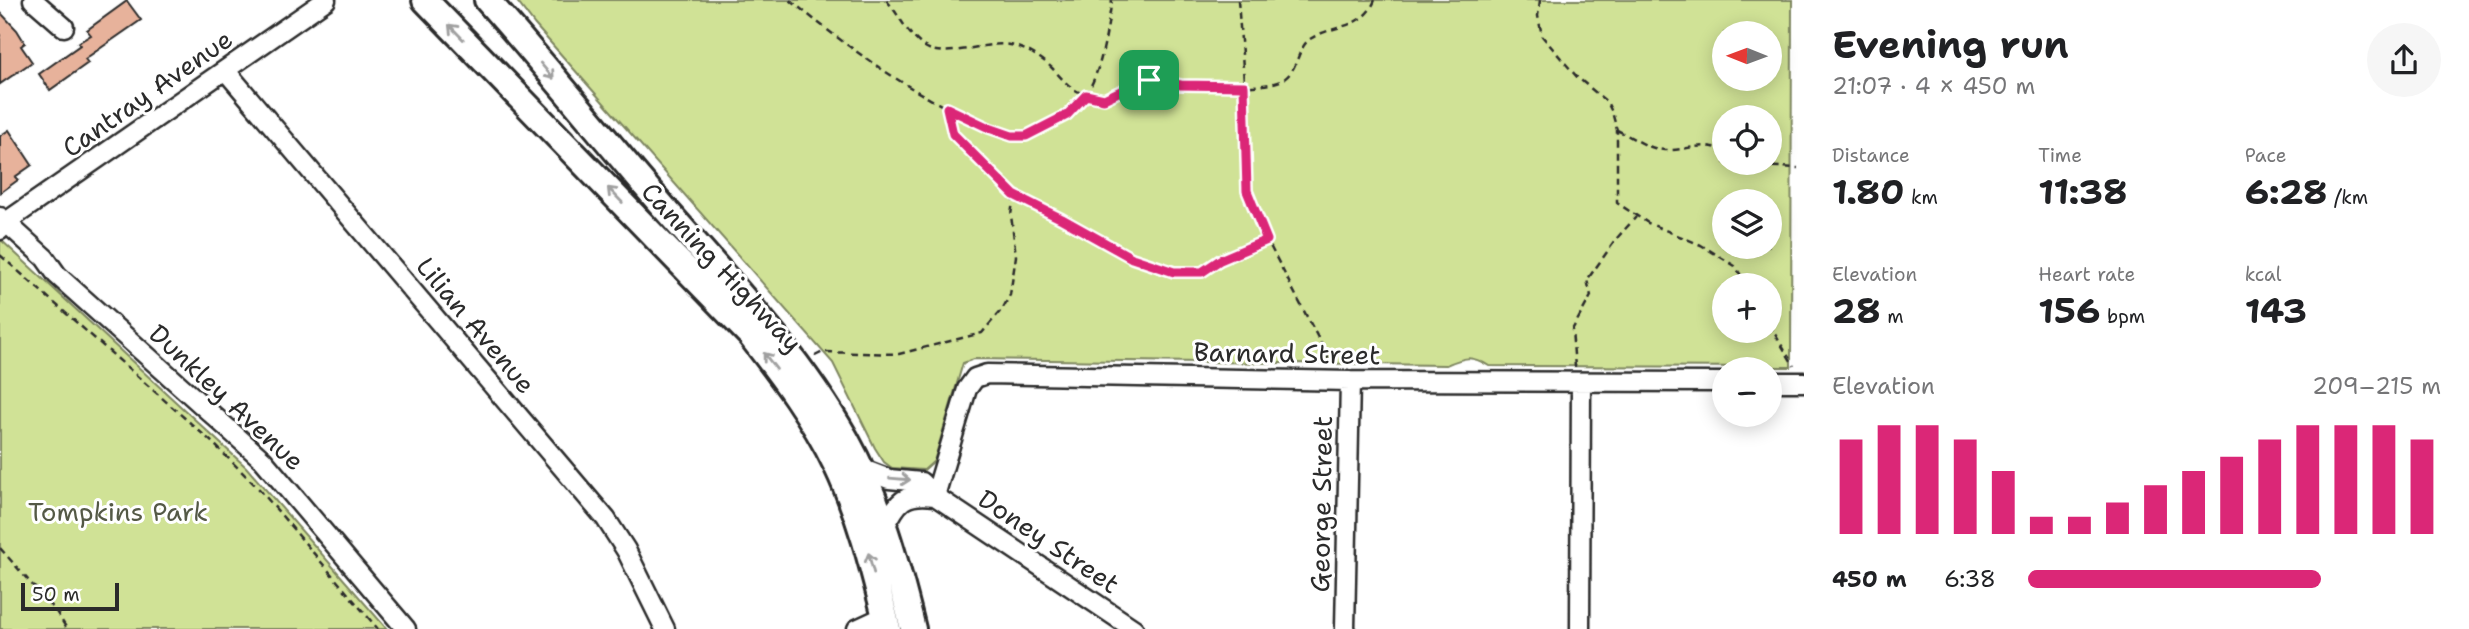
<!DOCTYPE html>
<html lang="en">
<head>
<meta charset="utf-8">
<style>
  body { margin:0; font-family:"Shantell Sans",sans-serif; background:#f6f6f6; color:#202124; height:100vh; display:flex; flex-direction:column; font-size:26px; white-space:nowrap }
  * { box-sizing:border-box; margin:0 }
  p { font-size:23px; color:#757577 }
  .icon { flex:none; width:38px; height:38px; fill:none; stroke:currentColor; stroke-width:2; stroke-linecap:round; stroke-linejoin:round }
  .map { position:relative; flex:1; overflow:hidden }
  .drawer { display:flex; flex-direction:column; background:#fff; width:665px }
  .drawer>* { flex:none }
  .needle { width:46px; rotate:271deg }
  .tools { position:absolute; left:1712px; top:21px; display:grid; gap:14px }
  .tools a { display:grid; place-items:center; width:70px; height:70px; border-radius:50%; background:#fff; box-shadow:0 4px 18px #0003; font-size:35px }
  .scale { position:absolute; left:21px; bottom:18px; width:98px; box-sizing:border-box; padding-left:7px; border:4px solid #2b2b2b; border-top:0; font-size:19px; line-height:24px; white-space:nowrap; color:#2b2b2b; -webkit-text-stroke:5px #fff; paint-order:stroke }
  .pin { position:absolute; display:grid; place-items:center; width:60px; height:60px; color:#fff; margin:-30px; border-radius:14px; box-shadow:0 4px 10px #0006 }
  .round { display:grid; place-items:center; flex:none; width:74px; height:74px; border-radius:37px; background:#f6f6f6 }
  .headline { display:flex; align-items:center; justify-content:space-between; height:119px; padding:0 28px }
  h1 { font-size:38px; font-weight:700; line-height:52px }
  .stats { display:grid; grid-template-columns:repeat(3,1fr); gap:10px; height:119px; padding:7px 28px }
  .stats div { display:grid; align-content:center }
  .stats b { font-size:35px; font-weight:700 }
  .stats small { font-size:19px; font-weight:400 }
  .stats p { font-size:19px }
  .chart { height:196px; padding:14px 28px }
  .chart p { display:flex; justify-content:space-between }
  .chart svg { width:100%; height:126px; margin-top:7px; stroke:#db2777; stroke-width:6 }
  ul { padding:0 28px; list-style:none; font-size:23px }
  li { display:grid; grid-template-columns:112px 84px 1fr; align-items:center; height:52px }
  li i { height:18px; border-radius:9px; background:#db2777 }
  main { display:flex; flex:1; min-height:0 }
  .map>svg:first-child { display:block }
</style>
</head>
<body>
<main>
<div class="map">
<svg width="1804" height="629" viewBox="0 0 1804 629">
  <rect width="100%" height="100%" fill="#fff"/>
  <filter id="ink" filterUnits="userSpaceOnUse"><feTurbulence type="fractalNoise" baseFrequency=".0143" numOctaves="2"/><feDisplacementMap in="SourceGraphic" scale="14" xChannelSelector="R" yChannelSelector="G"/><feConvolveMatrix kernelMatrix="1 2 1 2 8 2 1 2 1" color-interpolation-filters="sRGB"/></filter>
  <g filter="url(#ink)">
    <path fill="#d0e296" stroke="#7e8660" stroke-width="2" fill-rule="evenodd" d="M516,0H1792L1791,367L1489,366C1471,355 1465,357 1446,365L974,359L963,363L934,461L924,470L892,468L884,462L875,448L833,363L535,25ZM1724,33H1769V79H1724ZM1724,117H1769V163H1724ZM1769,201V247H1724V201ZM1724,285H1769V331H1724Z
      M0,239L246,467L387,629H0Z"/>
    <path fill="#e7b29b" stroke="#2b2b2b" stroke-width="2" d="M127,1L141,20L85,59L88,63L50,90L39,74L80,45L78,43L91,35L87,30Z
      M0,12L17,30L25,43L21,46L32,62L0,84Z
      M9,130L32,165L15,177L18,180L0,193V136Z"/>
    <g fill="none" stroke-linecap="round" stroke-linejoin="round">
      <defs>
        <path id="minor" d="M33,0L64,27
          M225,70L606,519L626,550L665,629
          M0,217L45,258L57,275L263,460L406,629
          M0,230L6,222L326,0
          M1769,382H1804
          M860,468L889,479L921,482L935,496L1134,629
          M935,496L967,389L975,378L987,374L1350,381L1724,382
          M885,527C897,501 905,492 935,496
          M857,629L885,616
          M1345,629L1350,381
          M1580,629L1581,383"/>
        <path id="highway" d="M425,0L750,335C782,376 813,417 836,465C861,517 874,573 888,629
          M487,0C548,68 606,141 666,210C730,283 798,354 846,439C879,498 897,564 913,629"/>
      </defs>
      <use href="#minor" stroke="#2b2b2b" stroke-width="23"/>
      <use href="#highway" stroke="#2b2b2b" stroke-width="30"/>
      <path stroke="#2b2b2b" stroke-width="2.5" stroke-dasharray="7 5" stroke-linecap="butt" d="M790,0C845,45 903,88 967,118C984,126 1003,136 1022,136C1039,135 1074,110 1084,97C1102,73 1107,29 1112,0
        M886,0C899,14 906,33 922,45C942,62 985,40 1010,45C1025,48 1041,57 1052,68C1062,78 1069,89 1084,94C1117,106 1121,83 1148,80C1158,80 1169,84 1180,85C1201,87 1268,90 1284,79C1298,70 1297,48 1310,39C1333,24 1363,30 1375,0
        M1238,0L1245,95L1243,119L1247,191L1267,240L1328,357L1329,365
        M1540,0L1538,16L1542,36L1577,77L1607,102L1612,112L1617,130V203L1648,223L1701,245L1735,266L1747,285
        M947,108L953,133L1014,195L1062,219L1132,258L1174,272H1202L1220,260L1267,240
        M1617,130C1630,136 1644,146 1658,149C1680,154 1703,139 1724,151
        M1749,163L1761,166L1798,168
        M0,255L213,443L260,490L378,629
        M1769,324L1794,366
        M815,356L823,352L899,354L982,333L1003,308L1010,295L1016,256L1011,215L1014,195
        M1575,367L1572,330L1591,296L1587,280L1617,238L1636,217
        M0,548L57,613L67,629"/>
      <use href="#minor" stroke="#fff" stroke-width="18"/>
      <use href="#highway" stroke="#fff" stroke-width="24"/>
    </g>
    <defs><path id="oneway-shaft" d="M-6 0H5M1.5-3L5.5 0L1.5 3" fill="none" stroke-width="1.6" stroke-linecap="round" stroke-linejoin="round" transform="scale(1.75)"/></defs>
    <g stroke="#a0a0a0">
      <use href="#oneway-shaft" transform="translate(456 32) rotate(-134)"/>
      <use href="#oneway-shaft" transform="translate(547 71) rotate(50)"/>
      <use href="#oneway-shaft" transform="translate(615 195) rotate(-134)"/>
      <use href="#oneway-shaft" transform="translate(770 361) rotate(-128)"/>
      <use href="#oneway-shaft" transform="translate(900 479) rotate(5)"/>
      <use href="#oneway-shaft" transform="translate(871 563) rotate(-105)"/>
    </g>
  </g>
  <g fill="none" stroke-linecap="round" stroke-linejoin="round" filter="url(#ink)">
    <defs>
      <path id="route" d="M1149,80L1181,85L1244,86L1247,191L1267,240L1220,260L1202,272H1174L1132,258L1062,219L1014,195L953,134L947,108L989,128L1012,136H1026L1067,115L1086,95L1104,99L1135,84Z"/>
    </defs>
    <use href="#route" stroke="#fff" stroke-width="14"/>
    <use href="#route" stroke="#db2777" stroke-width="9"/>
  </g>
  <g text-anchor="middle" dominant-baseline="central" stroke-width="6" stroke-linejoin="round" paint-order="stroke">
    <g font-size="26" fill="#2b2b2b" stroke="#fff">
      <text transform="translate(147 93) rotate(-35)">Cantray Avenue</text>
      <text transform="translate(722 267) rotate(47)">Canning Highway</text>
      <text transform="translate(476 325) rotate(50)">Lilian Avenue</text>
      <text transform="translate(1287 353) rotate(1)">Barnard Street</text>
      <text transform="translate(227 397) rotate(43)">Dunkley Avenue</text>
      <text transform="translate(1321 504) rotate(-89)">George Street</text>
      <text transform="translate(1049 541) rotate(34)">Doney Street</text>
    </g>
    <g font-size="26" fill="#545946" stroke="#fff">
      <text x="118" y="511">Tompkins Park</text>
    </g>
  </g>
</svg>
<div class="tools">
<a><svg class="needle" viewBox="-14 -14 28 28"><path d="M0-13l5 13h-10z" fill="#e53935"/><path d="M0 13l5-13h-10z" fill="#757577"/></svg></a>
<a><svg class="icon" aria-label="locate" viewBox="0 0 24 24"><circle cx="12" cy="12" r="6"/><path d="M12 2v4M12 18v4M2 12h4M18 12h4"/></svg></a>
<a><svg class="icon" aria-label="layers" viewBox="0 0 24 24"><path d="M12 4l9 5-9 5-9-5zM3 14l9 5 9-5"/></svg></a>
<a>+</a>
<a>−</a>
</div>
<div class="scale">50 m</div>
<div class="pin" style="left:1149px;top:80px;background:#1e9e55"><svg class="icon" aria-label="arrive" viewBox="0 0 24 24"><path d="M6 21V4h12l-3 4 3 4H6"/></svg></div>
</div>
<section class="drawer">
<div class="headline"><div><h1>Evening run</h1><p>21:07 · 4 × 450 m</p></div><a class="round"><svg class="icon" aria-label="share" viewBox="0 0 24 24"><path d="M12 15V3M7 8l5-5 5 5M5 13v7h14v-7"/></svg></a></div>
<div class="stats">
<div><p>Distance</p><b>1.80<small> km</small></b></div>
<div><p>Time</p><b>11:38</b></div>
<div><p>Pace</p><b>6:28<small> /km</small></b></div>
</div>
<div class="stats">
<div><p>Elevation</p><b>28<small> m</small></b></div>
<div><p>Heart rate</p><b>156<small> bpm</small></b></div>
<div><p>kcal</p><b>143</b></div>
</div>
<div class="chart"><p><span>Elevation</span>209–215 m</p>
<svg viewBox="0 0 160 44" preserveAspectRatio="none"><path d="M5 44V11M15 44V6M25 44V6M35 44V11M45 44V22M55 44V38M65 44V38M75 44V33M85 44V27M95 44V22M105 44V17M115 44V11M125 44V6M135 44V6M145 44V6M155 44V11"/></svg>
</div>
<ul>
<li><b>450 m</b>6:38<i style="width:71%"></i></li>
</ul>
</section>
</main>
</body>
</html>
